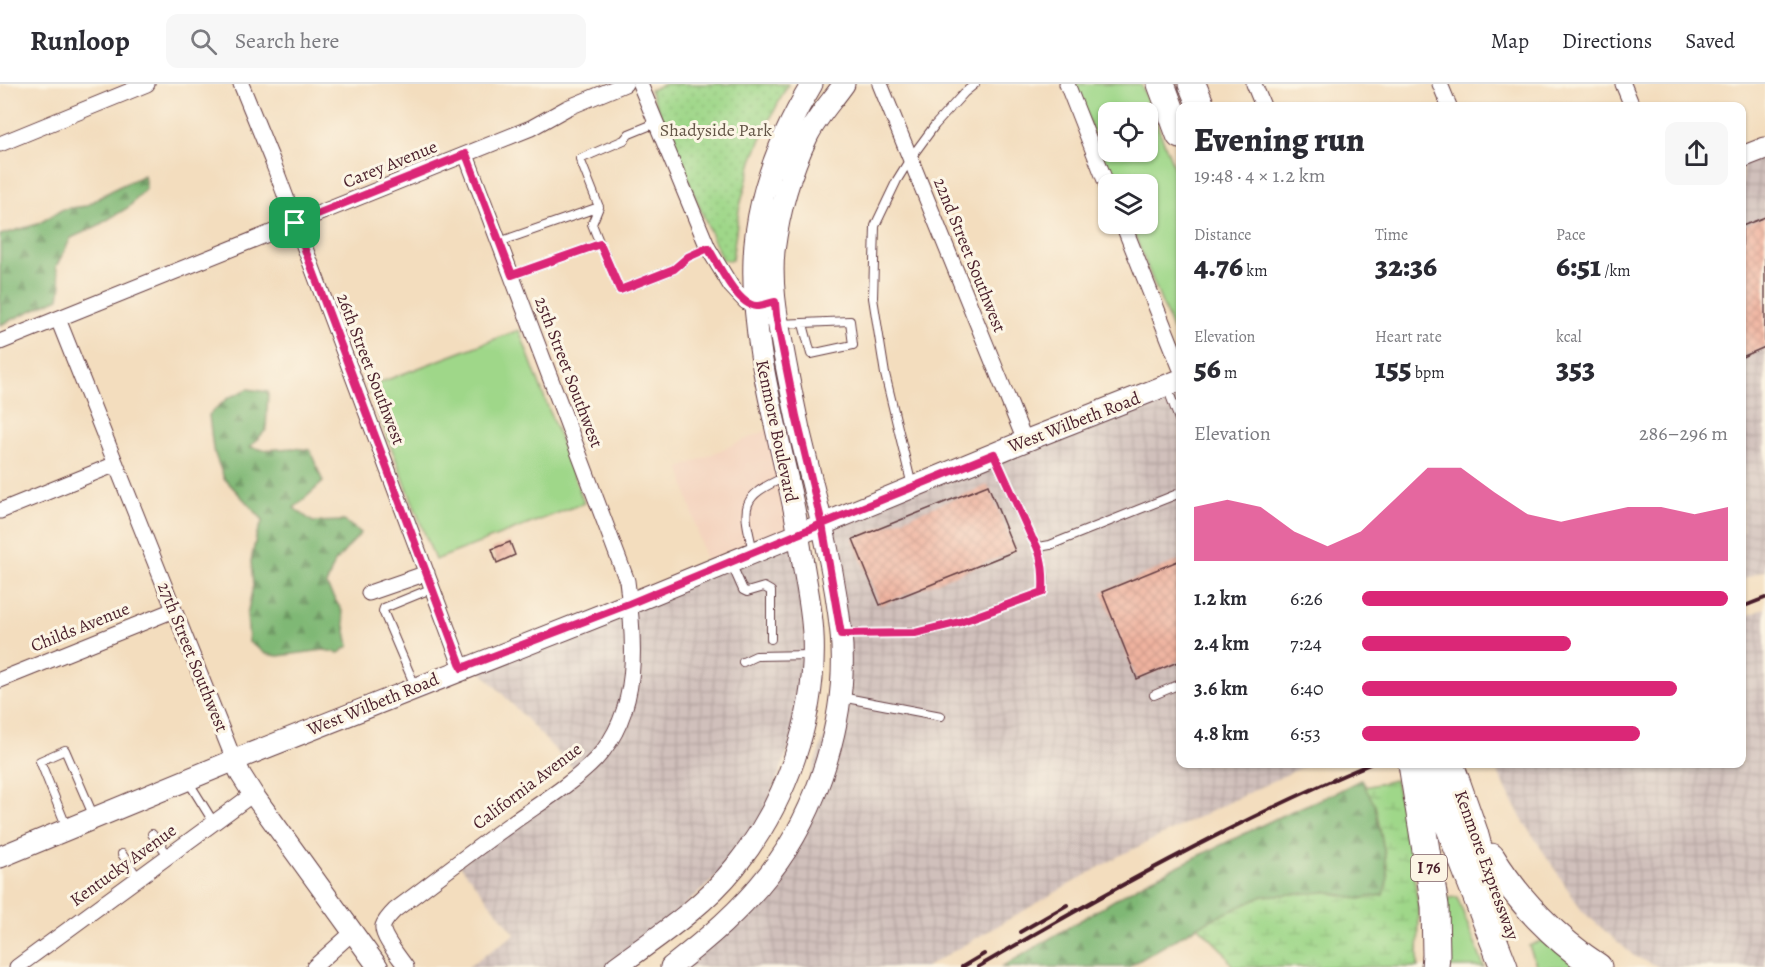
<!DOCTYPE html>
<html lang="en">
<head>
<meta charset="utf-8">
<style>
  body { margin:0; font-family:Alegreya,serif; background:#f7f7f7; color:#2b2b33; height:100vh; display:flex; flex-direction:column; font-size:22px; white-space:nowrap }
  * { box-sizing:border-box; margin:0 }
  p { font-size:20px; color:#7c7c81 }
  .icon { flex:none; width:33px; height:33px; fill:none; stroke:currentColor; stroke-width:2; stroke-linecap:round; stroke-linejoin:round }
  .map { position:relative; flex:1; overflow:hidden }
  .details { position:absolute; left:1176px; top:18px; width:570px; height:666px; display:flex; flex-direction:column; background:#fff; border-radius:12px; box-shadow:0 2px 4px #0004 }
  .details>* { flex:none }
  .tools { position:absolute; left:1098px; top:18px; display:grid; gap:12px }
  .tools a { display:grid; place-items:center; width:60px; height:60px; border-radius:12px; background:#fff; box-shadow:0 2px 4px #0004; font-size:30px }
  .pin { position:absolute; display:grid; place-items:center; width:51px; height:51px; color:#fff; margin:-26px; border-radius:12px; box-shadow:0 3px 9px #0006 }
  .round { display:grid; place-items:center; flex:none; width:63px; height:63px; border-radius:12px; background:#f7f7f7 }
  .head { display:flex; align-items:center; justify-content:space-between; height:102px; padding:0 18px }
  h1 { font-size:33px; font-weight:800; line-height:45px }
  .figures { display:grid; grid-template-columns:repeat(3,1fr); gap:9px; height:102px; padding:6px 18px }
  .figures div { display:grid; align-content:center }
  .figures b { font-size:30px; font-weight:800 }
  .figures small { font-size:16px; font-weight:400 }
  .figures p { font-size:16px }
  .chart { height:168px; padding:12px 18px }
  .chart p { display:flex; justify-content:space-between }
  .chart svg { width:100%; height:108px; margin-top:6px; fill:#db2777; opacity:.7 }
  ul { padding:0 18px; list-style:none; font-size:20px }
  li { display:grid; grid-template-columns:96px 72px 1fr; align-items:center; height:45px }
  li i { height:15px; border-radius:8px; background:#db2777 }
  header { display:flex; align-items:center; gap:36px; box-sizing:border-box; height:84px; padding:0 30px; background:#fff; border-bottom:2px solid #e1e1e2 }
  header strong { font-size:28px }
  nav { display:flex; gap:33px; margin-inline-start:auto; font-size:21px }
  .search { width:420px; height:54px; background:#f7f7f7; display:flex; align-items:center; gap:15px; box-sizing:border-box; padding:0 21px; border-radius:12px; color:#7c7c81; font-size:22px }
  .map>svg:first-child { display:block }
</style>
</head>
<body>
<header>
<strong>Runloop</strong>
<div class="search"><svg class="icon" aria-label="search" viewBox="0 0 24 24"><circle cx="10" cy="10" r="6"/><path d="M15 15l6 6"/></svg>Search here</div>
<nav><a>Map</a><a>Directions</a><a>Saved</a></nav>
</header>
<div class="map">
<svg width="1765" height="883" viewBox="0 0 1765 883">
  <defs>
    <pattern id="industrial-grid" width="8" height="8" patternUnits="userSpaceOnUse" patternTransform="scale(1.5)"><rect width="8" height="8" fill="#d0c0bb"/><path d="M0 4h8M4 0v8" fill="none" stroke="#b4a5a1"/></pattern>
    <pattern id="forest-firs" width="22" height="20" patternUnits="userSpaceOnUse" patternTransform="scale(1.5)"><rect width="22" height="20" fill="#7fb875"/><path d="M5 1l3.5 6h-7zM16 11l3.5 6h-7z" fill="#6a9560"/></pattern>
    <pattern id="wetland-marsh" width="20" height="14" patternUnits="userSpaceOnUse" patternTransform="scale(1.5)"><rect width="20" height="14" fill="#9fd789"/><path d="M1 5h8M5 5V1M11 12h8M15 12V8" fill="none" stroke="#8ab876"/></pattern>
    <pattern id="park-dots" width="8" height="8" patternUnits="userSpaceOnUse" patternTransform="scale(1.5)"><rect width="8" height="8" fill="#9fd789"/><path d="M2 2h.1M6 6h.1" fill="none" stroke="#8ab876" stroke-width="1.8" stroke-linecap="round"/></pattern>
    <pattern id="building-cross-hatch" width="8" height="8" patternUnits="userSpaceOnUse" patternTransform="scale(1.5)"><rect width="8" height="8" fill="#efb29f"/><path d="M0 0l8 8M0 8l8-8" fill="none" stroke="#ce9989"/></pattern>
  </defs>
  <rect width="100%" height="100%" fill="#fcf5e5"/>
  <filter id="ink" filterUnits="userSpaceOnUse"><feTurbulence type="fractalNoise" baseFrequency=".0167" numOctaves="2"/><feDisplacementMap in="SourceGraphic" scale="12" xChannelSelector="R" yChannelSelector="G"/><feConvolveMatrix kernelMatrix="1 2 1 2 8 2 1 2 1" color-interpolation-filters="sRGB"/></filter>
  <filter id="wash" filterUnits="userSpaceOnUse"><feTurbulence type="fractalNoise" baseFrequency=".008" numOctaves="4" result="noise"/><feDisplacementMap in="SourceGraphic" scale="24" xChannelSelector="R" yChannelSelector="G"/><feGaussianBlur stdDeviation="1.35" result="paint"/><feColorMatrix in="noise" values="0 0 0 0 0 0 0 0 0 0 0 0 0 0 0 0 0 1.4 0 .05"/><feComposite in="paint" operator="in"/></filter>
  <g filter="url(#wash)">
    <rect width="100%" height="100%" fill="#f3ddbe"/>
    <path fill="#f4d4bf" d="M769,345L792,447L707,482L680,384Z"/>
    <path fill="url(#industrial-grid)" d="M1765,64V486L1742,496V73Z
      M1180,304V680H1308L1117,773L926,883H671L782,771L839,612L822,440Z
      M798,450L809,612L752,761L616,883H468L515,850L460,781L578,690L474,580Z
      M1765,524V883H1659L1634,872L1582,827L1522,735L1493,680H1742V534Z"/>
    <path fill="#9fd789" stroke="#747b5a" stroke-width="1.5" fill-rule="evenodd" d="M1074,0H1141L1180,99V264L1130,140H1148V100H1114ZM1108,28H1148V68H1108Z
      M519,246L584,419L435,476L368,303Z
      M1457,813L1484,883H1443L1448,814Z
      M1545,855L1581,883H1537L1529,862Z"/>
    <path fill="url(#forest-firs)" stroke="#646c50" stroke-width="1.5" d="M144,91L146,104L129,123L97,142L71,154L56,183L61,201L59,214L0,241V151L38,140L63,125L86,122L114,105Z
      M248,305L268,308L266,346L250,363L264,366L293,364L310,366L323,398L294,424L313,438L344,437L361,449L335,478L326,501L342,527L349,562L339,569L324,566L278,572L266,570L249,558L247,531L253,502L251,477L257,449L263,436L224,394L213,365L209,331L228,314Z
      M1362,695L1375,721L1384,765L1388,794L1383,811L1359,815L1326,808L1198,842L1128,883H1002L1143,799L1285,730L1335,709Z"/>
    <path fill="url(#wetland-marsh)" stroke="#747b5a" stroke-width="1.5" d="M1395,696L1409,757L1419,827L1418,883H1233L1224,868L1198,842L1263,812L1326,808L1359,815L1383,811L1388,794L1384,765L1375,721L1365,703Z"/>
    <path fill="url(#park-dots)" stroke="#747b5a" stroke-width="1.5" d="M665,0H788L765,45L752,77L739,126L732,176H722L650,6Z"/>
    <g id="blocks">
      <path fill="url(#building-cross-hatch)" d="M1765,133V263L1742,273V142Z
        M988,401L1015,467L880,521L853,455Z
        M510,458L515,471L497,479L492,465Z
        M1180,476V577L1137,595L1102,508Z"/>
    </g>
  </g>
  <g filter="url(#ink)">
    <use href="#blocks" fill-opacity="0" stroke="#633c41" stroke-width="1.5"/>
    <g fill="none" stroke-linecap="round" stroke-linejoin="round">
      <defs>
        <path id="service" d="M599,123L592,140L600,160
          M499,158L599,123L580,75L624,56L629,50L656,39
          M512,191L600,160L620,206L674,185L688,173L708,164
          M779,240L850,237L853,261L811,270L803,240
          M1167,303L1180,338
          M994,371L1032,454L1039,463L1050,461L1180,409
          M912,402L885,290L873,214L875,142L897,96L910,75L935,41L964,9L975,0
          M753,467C742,421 740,413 785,393
          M731,479L743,506L747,508L764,503L771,507V555
          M843,550L915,549L960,538L1043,508L1044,494L1039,463
          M743,578L756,572L812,571
          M415,602L383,527L384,524L433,504
          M1154,611L1180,600
          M841,613L941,632
          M188,697L214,739
          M67,744L40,677L65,666L94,733
          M152,750L169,772
          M122,770L138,794"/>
        <path id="minor" d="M241,0L272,76L462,584
          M640,0L708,164L731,202L746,218L755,222L762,221
          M880,0L1025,357
          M1067,0L1108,104
          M1254,0L1263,22
          M1440,0L1449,22
          M1623,0L1632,22
          M0,60L147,0
          M1123,140L1180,283
          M58,235L234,676
          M0,258L531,44L567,24L625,0
          M0,427L116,380
          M369,509L427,489
          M0,596L174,526
          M17,883L253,710
          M314,883L353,848
          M406,883C400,874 381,852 383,842C385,836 390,831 395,826C434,797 472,767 512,739C540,719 572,700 596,675C641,627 635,557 627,497L466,71"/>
        <path id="tertiary" d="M234,676L241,691L253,710L378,883"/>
        <path id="secondary" d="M1742,73L1765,64
          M0,773L247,671L629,520L1025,357L1180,296
          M616,883C657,853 703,823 735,783C786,720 817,632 813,551C812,525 806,499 802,473C799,456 797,438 793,420C776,339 751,259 754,175C756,112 780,53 812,0
          M671,883C707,855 741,826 769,790C819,727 849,629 841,549C834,480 815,412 799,345C793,316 787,288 782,259C776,229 771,198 774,167C779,128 790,88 808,51C817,33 832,17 844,0"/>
        <path id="motorway" d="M1161,0L1180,51
          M1192,0L1201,22
          M1412,680L1435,822L1436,871L1435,883
          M1425,680L1504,883
          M1450,680L1474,748L1481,774L1493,803
          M1491,773C1517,815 1556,856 1598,883"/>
      </defs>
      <use href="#service" stroke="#633c41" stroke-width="10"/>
      <use href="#minor" stroke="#633c41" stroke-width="17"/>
      <use href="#tertiary" stroke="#633c41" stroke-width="22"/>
      <use href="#secondary" stroke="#633c41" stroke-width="23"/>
      <use href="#motorway" stroke="#633c41" stroke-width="29"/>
      <use href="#service" stroke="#fff" stroke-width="8"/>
      <use href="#minor" stroke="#fff" stroke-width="15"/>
      <use href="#tertiary" stroke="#fff" stroke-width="20"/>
      <use href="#secondary" stroke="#fff" stroke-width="21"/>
      <use href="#motorway" stroke="#fff" stroke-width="27"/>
      <path stroke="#4a1f2b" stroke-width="4" d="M1742,523L1765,514
        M1020,848L1067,821
        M962,883L984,870
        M978,883C1105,809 1234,737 1370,680"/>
    </g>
  </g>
  <g fill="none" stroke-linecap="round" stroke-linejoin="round" filter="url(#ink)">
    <defs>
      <path id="route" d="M295,139L462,584L629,520L822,440L841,550L915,549L960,538L1043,508C1044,490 1043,469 1032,454L994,370L822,440L796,332L776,231L775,218C769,219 762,222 756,222C737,221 717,178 708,164L688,173L674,185L620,206L600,160L512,191L466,70L295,139"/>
    </defs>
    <use href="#route" stroke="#fff" stroke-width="12"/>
    <use href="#route" stroke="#db2777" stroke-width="8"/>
  </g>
  <g text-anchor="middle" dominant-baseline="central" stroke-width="6" stroke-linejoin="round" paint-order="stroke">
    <rect fill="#fcf5e5" stroke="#7f5f63" stroke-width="1.5" x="1411" y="771" width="36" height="26" rx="4.5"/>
    <g font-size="16" font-weight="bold" fill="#4a1f2b">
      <text x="1429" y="784">I 76</text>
    </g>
    <g font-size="18" fill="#645647" stroke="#fcf5e5">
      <text x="716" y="46">Shadyside Park</text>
    </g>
    <g font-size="18" fill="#4a1f2b" stroke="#fcf5e5">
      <text transform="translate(390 80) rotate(-22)">Carey Avenue</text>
      <text transform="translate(970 171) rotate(68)">22nd Street Southwest</text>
      <text transform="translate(371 285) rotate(69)">26th Street Southwest</text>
      <text transform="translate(569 288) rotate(69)">25th Street Southwest</text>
      <text transform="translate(1074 338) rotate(-21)">West Wilbeth Road</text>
      <text transform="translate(777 347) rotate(78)">Kenmore Boulevard</text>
      <text transform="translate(80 543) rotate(-22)">Childs Avenue</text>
      <text transform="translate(193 573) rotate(68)">27th Street Southwest</text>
      <text transform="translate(373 620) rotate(-22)">West Wilbeth Road</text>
      <text transform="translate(527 702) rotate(-37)">California Avenue</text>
      <text transform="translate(123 781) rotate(-36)">Kentucky Avenue</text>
      <text transform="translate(1487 781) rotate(70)">Kenmore Expressway</text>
    </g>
  </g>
</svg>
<div class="tools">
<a><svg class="icon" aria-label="locate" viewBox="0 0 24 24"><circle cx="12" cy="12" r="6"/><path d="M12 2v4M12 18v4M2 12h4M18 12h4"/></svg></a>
<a><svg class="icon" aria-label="layers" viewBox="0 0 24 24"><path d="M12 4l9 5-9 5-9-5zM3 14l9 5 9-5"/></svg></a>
</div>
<div class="pin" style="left:295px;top:139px;background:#1e9e55"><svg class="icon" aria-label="arrive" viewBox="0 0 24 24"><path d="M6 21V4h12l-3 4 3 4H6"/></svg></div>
<section class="details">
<div class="head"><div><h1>Evening run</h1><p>19:48 · 4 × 1.2 km</p></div><a class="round"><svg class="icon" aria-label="share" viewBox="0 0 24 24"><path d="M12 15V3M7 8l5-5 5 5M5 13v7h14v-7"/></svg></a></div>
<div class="figures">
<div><p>Distance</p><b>4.76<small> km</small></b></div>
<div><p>Time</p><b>32:36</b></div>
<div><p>Pace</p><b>6:51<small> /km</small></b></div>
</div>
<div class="figures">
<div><p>Elevation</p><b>56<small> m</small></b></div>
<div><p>Heart rate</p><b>155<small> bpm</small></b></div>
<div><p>kcal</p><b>353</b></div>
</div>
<div class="chart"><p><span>Elevation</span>286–296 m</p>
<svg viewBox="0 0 160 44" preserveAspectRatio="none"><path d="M0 44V22L10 19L20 22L30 32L40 38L50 32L60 19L70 6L80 6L90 16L100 25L110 28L120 25L130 22L140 22L150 25L160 22V44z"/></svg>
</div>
<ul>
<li><b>1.2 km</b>6:26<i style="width:100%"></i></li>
<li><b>2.4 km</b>7:24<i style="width:57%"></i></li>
<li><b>3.6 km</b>6:40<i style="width:86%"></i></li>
<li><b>4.8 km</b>6:53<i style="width:76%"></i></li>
</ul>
</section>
</div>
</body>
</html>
